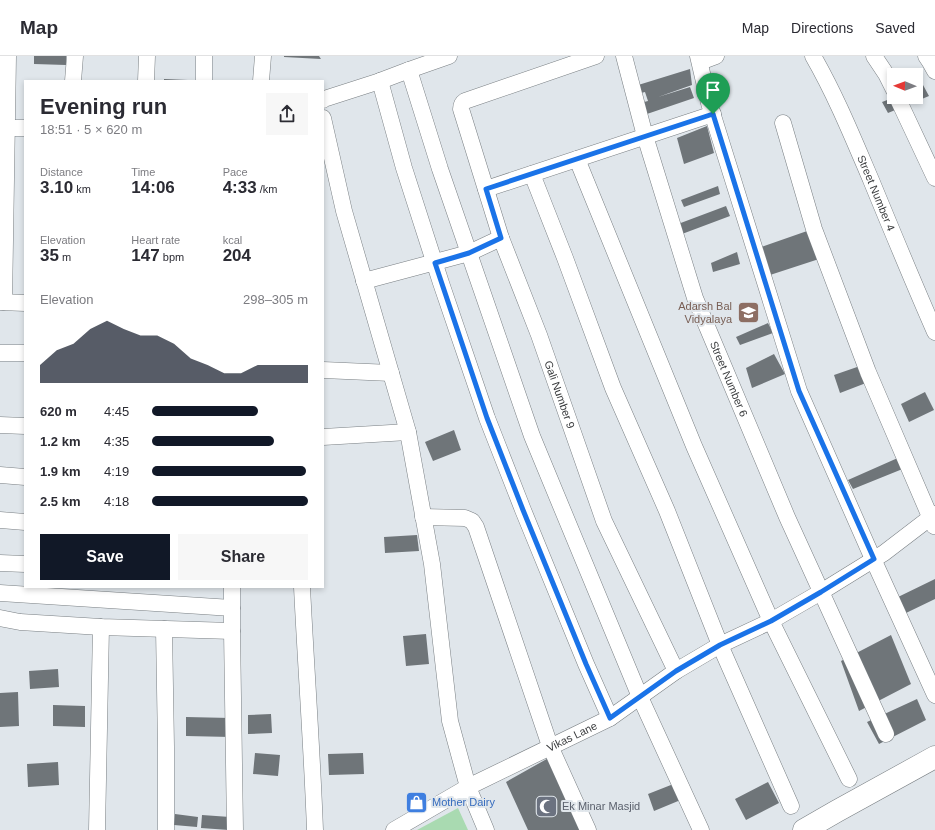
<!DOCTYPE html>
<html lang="en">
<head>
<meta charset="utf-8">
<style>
  body { margin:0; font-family:Arial,sans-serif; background:#f7f7f7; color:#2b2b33; height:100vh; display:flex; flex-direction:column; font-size:15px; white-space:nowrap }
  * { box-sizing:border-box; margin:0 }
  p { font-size:13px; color:#7c7c81 }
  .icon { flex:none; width:22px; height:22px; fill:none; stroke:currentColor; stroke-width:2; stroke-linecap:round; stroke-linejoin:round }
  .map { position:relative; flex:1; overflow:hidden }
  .sheet { position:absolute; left:24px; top:24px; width:300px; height:508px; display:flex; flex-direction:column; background:#fff; border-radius:0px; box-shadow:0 2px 6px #0003 }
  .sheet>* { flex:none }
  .needle { width:26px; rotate:271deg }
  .buttons { position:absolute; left:887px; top:12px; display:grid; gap:8px }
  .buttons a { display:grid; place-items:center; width:36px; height:36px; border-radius:0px; background:#fff; box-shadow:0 2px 6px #0003; font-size:20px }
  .pin { position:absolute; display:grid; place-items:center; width:34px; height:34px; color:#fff; margin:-41px -17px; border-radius:50% 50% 50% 0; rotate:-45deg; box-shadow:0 0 4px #0007 }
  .pin .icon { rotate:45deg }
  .round { display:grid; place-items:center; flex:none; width:42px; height:42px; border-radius:0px; background:#f7f7f7 }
  .summary { display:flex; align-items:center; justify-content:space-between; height:68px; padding:0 16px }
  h1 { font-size:22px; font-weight:600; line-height:30px }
  .figures { display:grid; grid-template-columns:repeat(3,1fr); gap:6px; height:68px; padding:4px 16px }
  .figures div { display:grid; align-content:center }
  .figures b { font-size:17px; font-weight:600 }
  .figures small { font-size:11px; font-weight:400 }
  .figures p { font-size:11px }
  .chart { height:112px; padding:8px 16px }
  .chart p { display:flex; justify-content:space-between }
  .chart svg { width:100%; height:72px; margin-top:4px; fill:#111827; opacity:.7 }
  .button { display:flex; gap:8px; margin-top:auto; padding:8px 16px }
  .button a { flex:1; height:46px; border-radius:0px; background:#111827; color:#fff; font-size:16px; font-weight:600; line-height:46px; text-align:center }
  .button a+a { background:#f7f7f7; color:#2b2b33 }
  ul { padding:0 16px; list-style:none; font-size:13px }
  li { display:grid; grid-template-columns:64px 48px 1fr; align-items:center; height:30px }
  li i { height:10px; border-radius:5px; background:#111827 }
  header { display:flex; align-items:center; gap:24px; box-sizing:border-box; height:56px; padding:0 20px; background:#fff; border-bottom:1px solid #e1e1e2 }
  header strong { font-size:19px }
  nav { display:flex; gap:22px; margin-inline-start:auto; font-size:14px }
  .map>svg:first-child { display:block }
</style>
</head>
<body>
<header>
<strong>Map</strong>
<nav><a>Map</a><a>Directions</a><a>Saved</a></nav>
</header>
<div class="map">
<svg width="935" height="774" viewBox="0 0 935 774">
  <rect width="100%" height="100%" fill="#e0e6eb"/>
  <path fill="#a9dab1" d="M458,752L468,774H417Z"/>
  <path fill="#6f7579" d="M34,0H66V9L34,8Z
    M284,0H319L321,3L284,1Z
    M690,13L692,29L658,41L690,31L694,42L644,59L640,47L648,45L645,36L637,38L635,30Z
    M164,23L188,24V25H164Z
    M923,29L929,40L888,57L882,46L895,41H916V32Z
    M707,70L714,97L684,108L677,82Z
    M718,130L720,138L684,151L681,144Z
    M726,150L730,160L682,178L678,168Z
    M810,174L819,203L770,219L761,191Z
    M737,196L740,208L713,216L711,207Z
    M768,267L773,277L740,289L736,281Z
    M774,298L785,318L752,332L746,312Z
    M860,310L866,327L840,337L834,319Z
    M925,336L934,354L909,366L901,348Z
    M454,374L461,394L433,405L425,386Z
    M900,401L905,412L853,433L848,424Z
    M417,479L419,495L385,497L384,481Z
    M935,523V543L906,557L898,541Z
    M426,578L429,608L406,610L403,580Z
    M891,579L911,628L859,655L841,605Z
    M58,613L59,631L30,633L29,615Z
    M18,636L19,670L0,671V637Z
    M917,643L926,664L879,688L867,666Z
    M53,649L85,650V671L53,670Z
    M271,658L272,677L248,678V659Z
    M186,661L231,662V681L186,680Z
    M255,697L280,699L278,720L253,718Z
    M363,697L364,718L329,719L328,698Z
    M552,700L585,774H528L506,726Z
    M58,706L59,729L28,731L27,708Z
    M768,726L779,747L746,764L735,743Z
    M676,727L683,743L654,755L648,738Z
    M175,758L198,761L197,771L174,769Z
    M202,759L230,761L229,774L201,772Z"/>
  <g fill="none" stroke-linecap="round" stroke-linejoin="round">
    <defs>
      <g id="minor">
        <path id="s1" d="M596,0L465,45C462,47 461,49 461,53L501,182L539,279L604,465L676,615"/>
        <path id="s2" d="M624,0L645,80L695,242L787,461L886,678"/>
        <path d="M698,0L709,47L799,335L873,503L935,639"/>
        <path id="s3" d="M813,0C836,40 853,82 871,124C892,175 913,226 935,276"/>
        <path d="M874,0L886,18L894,34"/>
        <path d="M926,0L930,6L935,15"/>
        <path d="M700,6L716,0"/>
        <path d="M409,14L440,113L532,380L640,641L701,774"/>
        <path d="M73,25L75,0"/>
        <path d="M146,25L147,0"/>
        <path d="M204,25V0"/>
        <path d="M261,25L263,0"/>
        <path d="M380,25L404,112L441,227L487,362L523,454L586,608L610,662"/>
        <path d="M897,41L935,122"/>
        <path d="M323,44L324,43L380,25L409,14L449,0"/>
        <path d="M323,62L344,155L408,376L432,508L450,665L468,731L486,774"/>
        <path d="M783,67L814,173L868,316L934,470"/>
        <path d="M0,72H25"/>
        <path d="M577,103L694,390L771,565L849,723"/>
        <path d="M532,118L565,202L613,332L667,455L720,589L791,750"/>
        <path d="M486,133L713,58"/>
        <path d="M364,225L469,197L501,182"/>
        <path d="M0,246L25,247"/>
        <path d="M4,246L8,0"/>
        <path d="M0,297H25"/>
        <path d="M323,314L391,317"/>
        <path d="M0,369L25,370"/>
        <path d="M323,381L408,376"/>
        <path d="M0,419L25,421"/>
        <path d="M423,461L465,462L472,465L476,471L550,690L588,774"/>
        <path d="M0,464L25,466"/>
        <path d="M0,507L25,508"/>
        <path d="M232,531V575L235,774"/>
        <path d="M302,531C306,612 312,693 315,774"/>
        <path d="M0,537L232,552"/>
        <path d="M0,562L20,566L101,571L232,575"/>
        <path d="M164,573L166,691V774"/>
        <path d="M97,774L101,571"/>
        <path id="s4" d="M394,774L468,731L610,662L676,615L720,589L771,565L821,536L884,497L935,458"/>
      </g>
      <path id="primary" d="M804,774L837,755L935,701"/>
    </defs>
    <use href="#minor" stroke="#797f83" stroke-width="17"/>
    <use href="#primary" stroke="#797f83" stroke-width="23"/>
    <use href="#minor" stroke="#fff" stroke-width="16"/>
    <use href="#primary" stroke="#fff" stroke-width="22"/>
  </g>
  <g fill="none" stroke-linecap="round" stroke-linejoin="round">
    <defs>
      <path id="route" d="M713,58L799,335L874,503L821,536L771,565L720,589L676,615L610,662L586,608L523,454L487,362L435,207L469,197L501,182L486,133Z"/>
    </defs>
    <use href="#route" stroke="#fff" stroke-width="8"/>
    <use href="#route" stroke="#1a73e8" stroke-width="5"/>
  </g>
  <defs>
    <symbol id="school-square" viewBox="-11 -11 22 22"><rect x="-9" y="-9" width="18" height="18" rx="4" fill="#8d6e63" stroke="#e0e6eb"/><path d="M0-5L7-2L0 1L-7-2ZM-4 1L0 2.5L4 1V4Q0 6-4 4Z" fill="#fff"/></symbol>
    <symbol id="shop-square" viewBox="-11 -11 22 22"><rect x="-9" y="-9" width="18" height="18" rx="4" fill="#3f7fe0" stroke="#e0e6eb"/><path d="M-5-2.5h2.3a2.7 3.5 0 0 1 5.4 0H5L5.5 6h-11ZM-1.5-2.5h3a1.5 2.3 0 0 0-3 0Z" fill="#fff"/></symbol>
    <symbol id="mosque-square" viewBox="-11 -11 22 22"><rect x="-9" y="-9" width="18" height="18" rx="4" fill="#6b7280" stroke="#e0e6eb"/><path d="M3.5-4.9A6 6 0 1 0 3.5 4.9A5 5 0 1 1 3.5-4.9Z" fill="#fff"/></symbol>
  </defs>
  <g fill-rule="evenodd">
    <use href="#school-square" x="736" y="244" width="25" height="25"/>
    <use href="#shop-square" x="404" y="734" width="25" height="25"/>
    <use href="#mosque-square" x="534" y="738" width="25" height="25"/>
  </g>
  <g text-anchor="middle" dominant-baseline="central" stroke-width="4" stroke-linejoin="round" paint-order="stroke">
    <g font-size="11" fill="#3b3d3f" stroke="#e0e6eb">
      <text stroke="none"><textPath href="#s3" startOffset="151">Street Number 4</textPath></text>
      <text stroke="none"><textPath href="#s2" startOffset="340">Street Number 6</textPath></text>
      <text stroke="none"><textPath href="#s1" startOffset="450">Gali Number 9</textPath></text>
      <text stroke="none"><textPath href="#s4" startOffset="201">Vikas Lane</textPath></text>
    </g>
    <g font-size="11" fill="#785e54" stroke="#e0e6eb" text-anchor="end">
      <text x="732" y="250">Adarsh Bal<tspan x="732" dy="13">Vidyalaya</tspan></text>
    </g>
    <g font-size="11" fill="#366cbe" stroke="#e0e6eb" text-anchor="start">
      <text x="432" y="746">Mother Dairy</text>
    </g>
    <g font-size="11" fill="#5b616d" stroke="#e0e6eb" text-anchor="start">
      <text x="562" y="750">Ek Minar Masjid</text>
    </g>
  </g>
</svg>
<div class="buttons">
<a><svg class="needle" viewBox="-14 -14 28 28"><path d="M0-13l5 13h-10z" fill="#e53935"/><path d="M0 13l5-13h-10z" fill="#7c7c81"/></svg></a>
</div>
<div class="pin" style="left:713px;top:58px;background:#1e9e55"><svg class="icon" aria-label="arrive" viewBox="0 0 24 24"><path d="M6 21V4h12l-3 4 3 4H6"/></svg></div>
<section class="sheet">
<div class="summary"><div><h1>Evening run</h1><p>18:51 · 5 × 620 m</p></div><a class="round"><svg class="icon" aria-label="share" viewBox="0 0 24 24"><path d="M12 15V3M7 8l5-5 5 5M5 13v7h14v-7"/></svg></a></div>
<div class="figures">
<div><p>Distance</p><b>3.10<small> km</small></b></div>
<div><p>Time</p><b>14:06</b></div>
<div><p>Pace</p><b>4:33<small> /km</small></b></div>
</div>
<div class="figures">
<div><p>Elevation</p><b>35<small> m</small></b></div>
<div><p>Heart rate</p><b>147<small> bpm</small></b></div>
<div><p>kcal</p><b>204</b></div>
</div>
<div class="chart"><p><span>Elevation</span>298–305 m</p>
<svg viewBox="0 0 160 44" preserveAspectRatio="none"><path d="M0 44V33L10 24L20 20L30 11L40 6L50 11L60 15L70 15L80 20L90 29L100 33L110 38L120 38L130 33L140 33L150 33L160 33V44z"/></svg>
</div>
<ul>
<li><b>620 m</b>4:45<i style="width:68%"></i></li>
<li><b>1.2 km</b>4:35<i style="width:78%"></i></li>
<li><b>1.9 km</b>4:19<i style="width:99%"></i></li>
<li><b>2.5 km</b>4:18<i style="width:100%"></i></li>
</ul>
<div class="button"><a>Save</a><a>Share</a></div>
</section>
</div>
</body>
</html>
